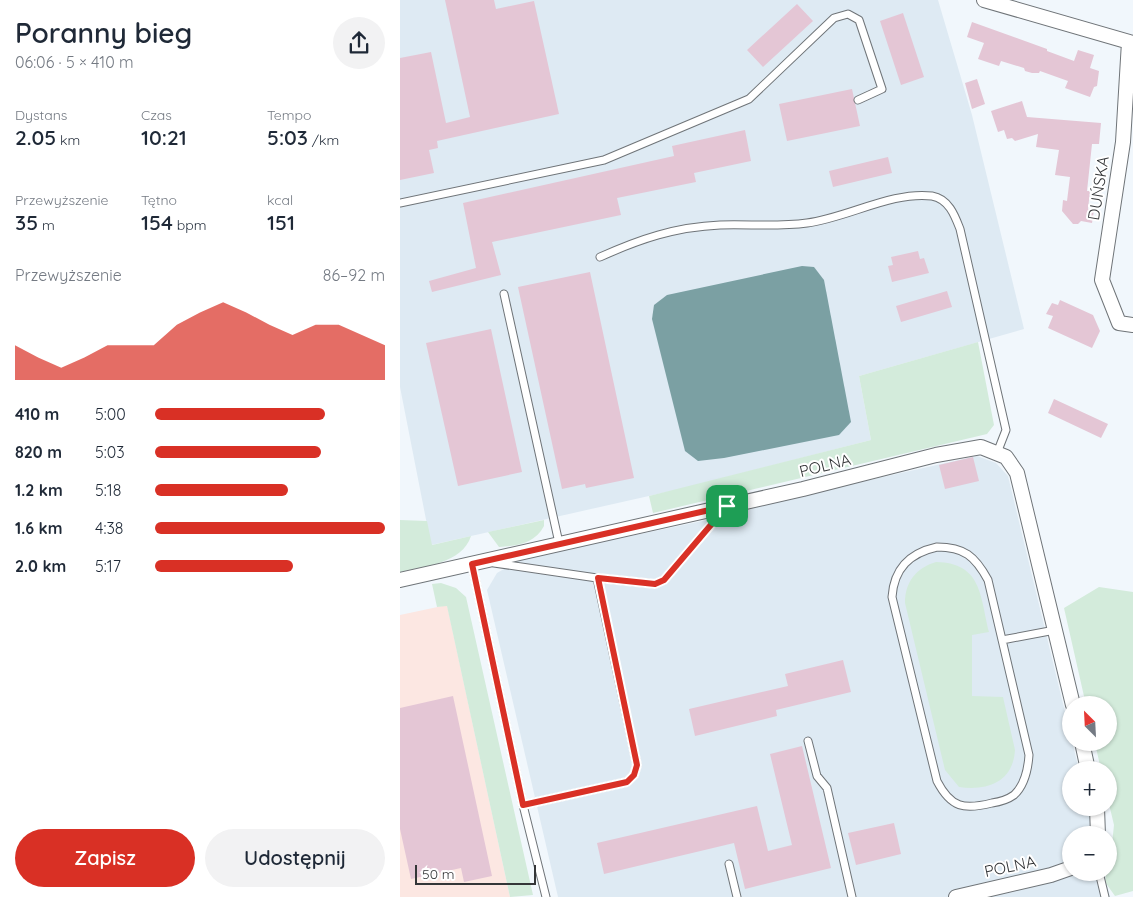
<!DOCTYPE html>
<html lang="pl">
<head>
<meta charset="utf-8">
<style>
  body { margin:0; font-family:Quicksand,sans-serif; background:#f2f2f3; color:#1f2937; height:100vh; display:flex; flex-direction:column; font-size:19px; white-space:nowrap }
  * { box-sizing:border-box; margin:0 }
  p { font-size:16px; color:#747a83 }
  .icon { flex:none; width:28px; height:28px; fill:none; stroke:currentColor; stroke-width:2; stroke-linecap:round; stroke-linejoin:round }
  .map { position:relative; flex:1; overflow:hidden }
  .panel { display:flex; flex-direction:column; background:#fff; width:400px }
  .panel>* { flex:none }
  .needle { width:32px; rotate:336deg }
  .controls { position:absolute; left:662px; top:696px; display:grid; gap:10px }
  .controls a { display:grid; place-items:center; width:55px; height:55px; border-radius:50%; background:#fff; box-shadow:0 1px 4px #0004; font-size:25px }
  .scale { position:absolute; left:15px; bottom:12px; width:121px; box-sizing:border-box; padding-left:5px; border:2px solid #343638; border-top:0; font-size:14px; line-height:18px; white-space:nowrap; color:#343638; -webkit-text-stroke:4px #fff; paint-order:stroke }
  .pin { position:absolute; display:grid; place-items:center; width:42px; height:42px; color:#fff; margin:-21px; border-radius:10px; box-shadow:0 2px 8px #0006 }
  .round { display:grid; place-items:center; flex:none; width:52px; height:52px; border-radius:26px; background:#f2f2f3 }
  .summary { display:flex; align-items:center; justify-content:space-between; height:85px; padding:0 15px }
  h1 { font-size:28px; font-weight:600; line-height:38px }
  .figures { display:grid; grid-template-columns:repeat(3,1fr); gap:8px; height:85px; padding:5px 15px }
  .figures div { display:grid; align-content:center }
  .figures b { font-size:21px; font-weight:600 }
  .figures small { font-size:14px; font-weight:400 }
  .figures p { font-size:14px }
  .chart { height:140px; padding:10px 15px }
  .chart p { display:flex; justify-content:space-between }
  .chart svg { width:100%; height:90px; margin-top:5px; fill:#d93025; opacity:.7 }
  .action { display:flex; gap:10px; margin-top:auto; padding:10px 15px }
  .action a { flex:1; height:58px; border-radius:30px; background:#d93025; color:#fff; font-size:20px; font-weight:600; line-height:58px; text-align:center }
  .action a+a { background:#f2f2f3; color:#1f2937 }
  ul { padding:0 15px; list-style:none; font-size:16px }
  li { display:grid; grid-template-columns:80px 60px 1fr; align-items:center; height:38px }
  li i { height:12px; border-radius:6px; background:#d93025 }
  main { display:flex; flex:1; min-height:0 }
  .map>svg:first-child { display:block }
</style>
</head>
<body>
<main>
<section class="panel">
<div class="summary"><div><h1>Poranny bieg</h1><p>06:06 · 5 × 410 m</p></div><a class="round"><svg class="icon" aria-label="share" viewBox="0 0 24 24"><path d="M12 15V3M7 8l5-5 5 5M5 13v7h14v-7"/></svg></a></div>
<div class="figures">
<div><p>Dystans</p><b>2.05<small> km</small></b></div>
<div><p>Czas</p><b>10:21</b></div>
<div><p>Tempo</p><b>5:03<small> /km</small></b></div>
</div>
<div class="figures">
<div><p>Przewyższenie</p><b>35<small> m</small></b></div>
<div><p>Tętno</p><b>154<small> bpm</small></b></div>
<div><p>kcal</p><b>151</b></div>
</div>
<div class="chart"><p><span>Przewyższenie</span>86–92 m</p>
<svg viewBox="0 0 160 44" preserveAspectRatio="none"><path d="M0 44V27L10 33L20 38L30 33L40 27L50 27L60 27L70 17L80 11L90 6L100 11L110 17L120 22L130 17L140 17L150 22L160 27V44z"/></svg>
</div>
<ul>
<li><b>410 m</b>5:00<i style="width:74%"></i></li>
<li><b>820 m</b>5:03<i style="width:72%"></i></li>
<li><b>1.2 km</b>5:18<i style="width:58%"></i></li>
<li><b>1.6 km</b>4:38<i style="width:100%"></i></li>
<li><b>2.0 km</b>5:17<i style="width:60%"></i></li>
</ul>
<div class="action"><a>Zapisz</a><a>Udostępnij</a></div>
</section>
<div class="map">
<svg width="733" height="897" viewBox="0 0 733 897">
  <rect width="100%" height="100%" fill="#f1f7fc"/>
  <path fill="#fce7e2" d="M47,605L110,897H0V615Z"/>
  <path fill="#deeaf3" d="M0,0H538L572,115L624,329L459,376L471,440L280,489L31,545L0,387Z
    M577,456L596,463L608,476L679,770H671V808H688L695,835H671V872L704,873L710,897H158L87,590L97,573L121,559L331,515L339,509Z"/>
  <path fill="#d3ebdb" d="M578,342L594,425L587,434L253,513L249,496L471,440L459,376Z
    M0,520L27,521L32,545L71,536C62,564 24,566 0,572Z
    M144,520V526C135,543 118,546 99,547L88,532Z
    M536,562C582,563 580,596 589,632L572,635V696L603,697L615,750C613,782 588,791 559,787L545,770L505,603C505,582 516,568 536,562Z
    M41,583L56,588L66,597L133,895L110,897L47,606L37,607L32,584Z
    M699,587L733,592V891L715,896L705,882L706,873L709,872L714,825L709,804V770H701L695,743L709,742V705H686L664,608Z"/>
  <path fill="#7ba0a3" d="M402,266L414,267L424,280L451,422L439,435L324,458L298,461L285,451L252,319L254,305L267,295Z"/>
  <path fill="#e4c6d5" d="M45,0H94L96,9L134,1L159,114L37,141L38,148L29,150L34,173L0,180V58L31,52L46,123L70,117Z
    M397,4L413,21L363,67L347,50Z
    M503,13L524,77L501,85L480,21Z
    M572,22L647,49V51L674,61L678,50L694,55L690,68L699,71L697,86L694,87L690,97L665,88L668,81L640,71L639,73H632L625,71L624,68L601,61L599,66L578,59L584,43L567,37Z
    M577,79L585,104L572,109L565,83Z
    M452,89L460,126L387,141L379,104Z
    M622,101L627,117L701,123L699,144H692L687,191H690L688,209L694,210L692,223L681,221L678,224H673L662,211L663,200L667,201L670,177L655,175L659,150L636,147L638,134L615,141L612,138L607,139L604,130L598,132L591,111Z
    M345,130L351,161L294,173L296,182L217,198L221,215L92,242L101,275L32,292L29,281L76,268L63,203L274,156L272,146Z
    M488,157L492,173L433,187L429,171Z
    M518,251L520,259L524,258L529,273L492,282L488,266L493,265L491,257Z
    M190,272L234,478L186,488L185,484L162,489L118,287Z
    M547,291L552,307L501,322L496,306Z
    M660,300L693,315L700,331L692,348L648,328L653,316L646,314L652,303L658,305Z
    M91,329L122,472L58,486L26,343Z
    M654,399L708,424L701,438L648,413Z
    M573,457L579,481L545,489L539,465Z
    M443,660L451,692L376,710L377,716L295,736L289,709L388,686L385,674Z
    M53,696L92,876L64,882L61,868L11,879L0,829V708Z
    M402,746L431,868L345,889L334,843L204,874L197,843L357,806L368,851L392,845L370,754Z
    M494,823L501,854L456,865L448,833Z"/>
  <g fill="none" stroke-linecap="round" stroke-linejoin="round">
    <defs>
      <path id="lane" d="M0,203L204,160L349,99L434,18L448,14L459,20L482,89L458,100
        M200,257C240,239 275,227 320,225C349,224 378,227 407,223C447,218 492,191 532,196C549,199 555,216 560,229L606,430L597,453
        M104,294L159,543
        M537,547C564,547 575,556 588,580L629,755C628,769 625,785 614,795C607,800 599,802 592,803C564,810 551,808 537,781L492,597C494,568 510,553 537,547Z
        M94,563L197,578
        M72,564L123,805L146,897
        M602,640L655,630
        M408,741L417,776L427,788L452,897
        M123,805L227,782L234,775L237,765L197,578L255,584L264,580L325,508
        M329,864L337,897
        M699,872L705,897"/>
      <path id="street" d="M584,0L733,43
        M729,42L723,142L702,280L719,323L733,325
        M0,580L403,489L536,455L581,447L606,457L617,473L673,705
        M682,742L688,770
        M697,808L698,835
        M556,897L651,875L671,868"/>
    </defs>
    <use href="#lane" stroke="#6f7478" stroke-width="9"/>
    <use href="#street" stroke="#6f7478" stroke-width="16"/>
    <path stroke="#8f9396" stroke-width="3" stroke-dasharray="4 4" stroke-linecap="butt" d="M605,861L608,871"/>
    <use href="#lane" stroke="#fff" stroke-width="7"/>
    <use href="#street" stroke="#fff" stroke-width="14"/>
  </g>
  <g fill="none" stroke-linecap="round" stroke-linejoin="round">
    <defs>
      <path id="route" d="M327,506L264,580L255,584L198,578L237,765L234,775L227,782L123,805L72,564Z"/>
    </defs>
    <use href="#route" stroke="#fff" stroke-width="10"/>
    <use href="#route" stroke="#d93025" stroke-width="6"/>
  </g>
  <g text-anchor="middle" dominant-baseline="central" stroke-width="4" stroke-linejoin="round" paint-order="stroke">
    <g font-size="16" fill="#343638" stroke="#fff">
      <text transform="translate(698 188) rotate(-81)">DUŃSKA</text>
      <text transform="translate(425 465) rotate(-14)">POLNA</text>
      <text transform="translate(610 866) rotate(-12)">POLNA</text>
    </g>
  </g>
</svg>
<div class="controls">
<a><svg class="needle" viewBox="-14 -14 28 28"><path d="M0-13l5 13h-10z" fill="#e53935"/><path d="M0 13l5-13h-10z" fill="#747a83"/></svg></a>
<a>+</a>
<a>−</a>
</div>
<div class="scale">50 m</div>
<div class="pin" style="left:327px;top:506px;background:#1e9e55"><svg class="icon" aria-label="arrive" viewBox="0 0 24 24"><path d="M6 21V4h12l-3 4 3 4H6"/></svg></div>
</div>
</main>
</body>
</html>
